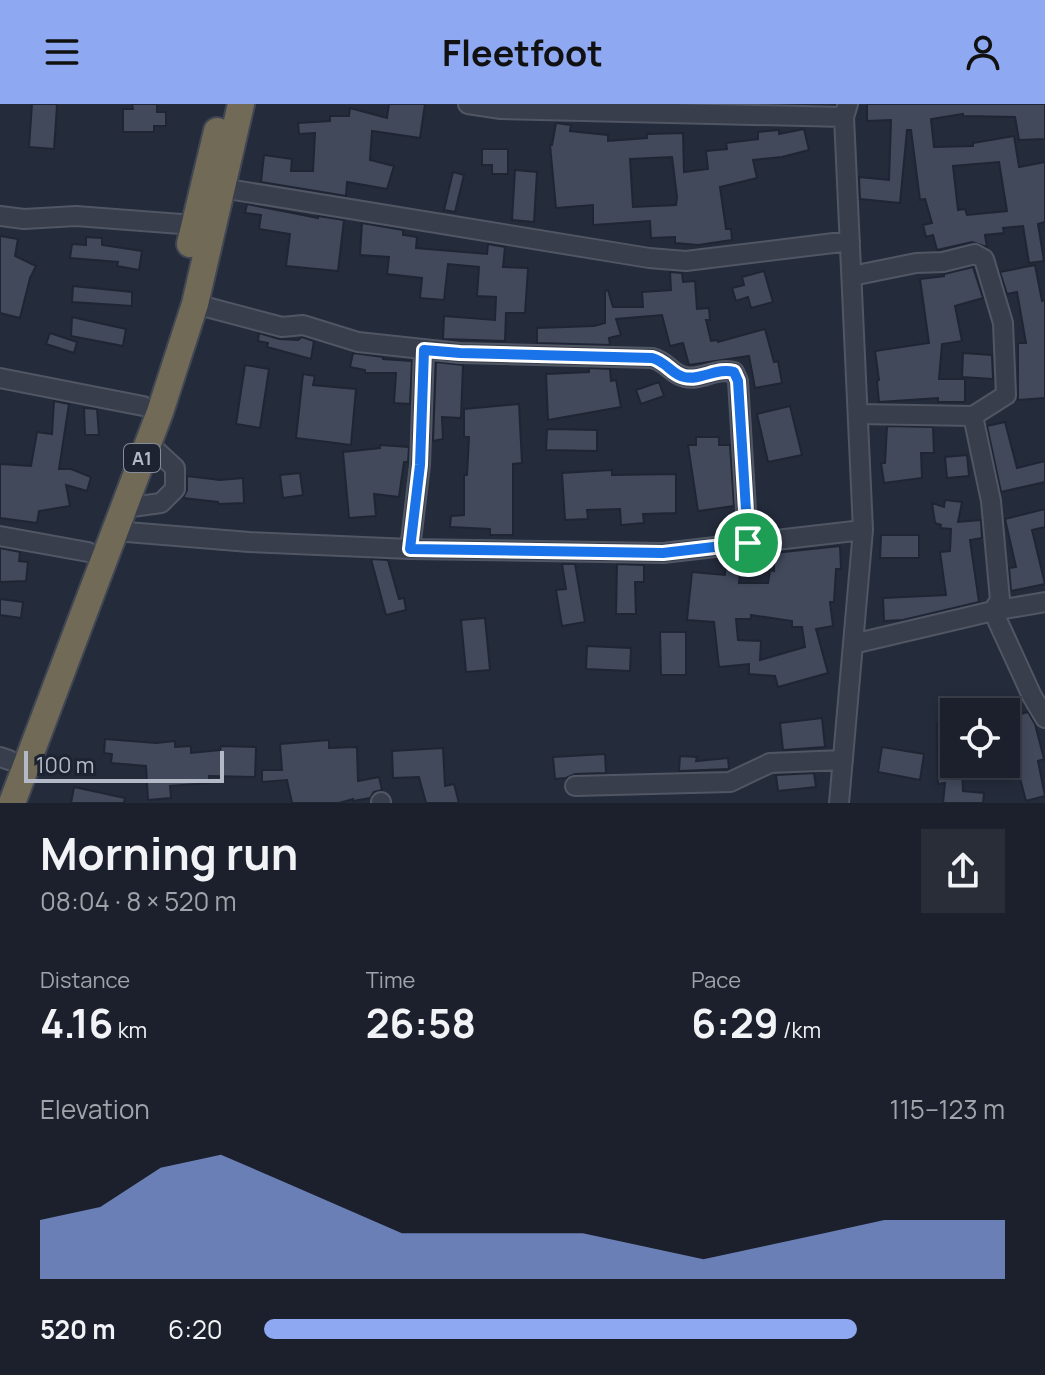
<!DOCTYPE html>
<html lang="en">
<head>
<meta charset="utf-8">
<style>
  body { margin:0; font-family:Manrope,sans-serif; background:#282d38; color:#f1f3f6; height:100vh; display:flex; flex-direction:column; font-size:30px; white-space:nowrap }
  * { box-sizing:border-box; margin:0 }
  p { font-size:26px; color:#a0a3a9 }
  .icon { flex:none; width:44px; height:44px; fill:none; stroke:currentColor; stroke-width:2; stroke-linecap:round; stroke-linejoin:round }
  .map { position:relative; height:699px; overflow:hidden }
  .drawer { display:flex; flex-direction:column; background:#1b202c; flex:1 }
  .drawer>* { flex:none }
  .controls { position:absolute; left:940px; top:594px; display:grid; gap:16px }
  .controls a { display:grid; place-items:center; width:80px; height:80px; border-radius:0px; background:#1b202c; box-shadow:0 4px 12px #0003,0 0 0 2px #393e48; font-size:40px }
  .scale { position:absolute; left:24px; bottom:20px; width:200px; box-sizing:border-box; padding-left:8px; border:4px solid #b4b9c7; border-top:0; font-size:22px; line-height:28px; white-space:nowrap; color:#b4b9c7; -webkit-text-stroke:6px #1d2330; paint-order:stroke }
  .pin { position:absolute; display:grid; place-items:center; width:68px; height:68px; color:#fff; margin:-34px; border:4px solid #fff; border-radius:50%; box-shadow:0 2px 8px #0007 }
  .round { display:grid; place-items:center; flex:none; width:84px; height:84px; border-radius:0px; background:#282d38 }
  .headline { display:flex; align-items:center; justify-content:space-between; height:136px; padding:0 40px }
  h1 { font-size:44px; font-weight:700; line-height:60px }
  .figures { display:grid; grid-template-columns:repeat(3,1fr); gap:12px; height:136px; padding:8px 40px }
  .figures div { display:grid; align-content:center }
  .figures b { font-size:40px; font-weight:700 }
  .figures small { font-size:22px; font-weight:400 }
  .figures p { font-size:22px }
  .chart { height:224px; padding:16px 40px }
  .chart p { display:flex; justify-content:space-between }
  .chart svg { width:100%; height:144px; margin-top:8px; fill:#8ea8f2; opacity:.7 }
  ul { padding:0 40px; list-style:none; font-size:26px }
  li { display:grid; grid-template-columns:128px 96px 1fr; align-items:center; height:60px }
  li i { height:20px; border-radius:10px; background:#8ea8f2 }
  header { display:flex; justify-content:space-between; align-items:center; height:104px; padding:0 40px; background:#8ea8f2; color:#111; font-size:36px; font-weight:700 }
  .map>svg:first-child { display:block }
</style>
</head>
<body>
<header><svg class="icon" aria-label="menu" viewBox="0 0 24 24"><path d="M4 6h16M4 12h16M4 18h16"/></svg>Fleetfoot<svg class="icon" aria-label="person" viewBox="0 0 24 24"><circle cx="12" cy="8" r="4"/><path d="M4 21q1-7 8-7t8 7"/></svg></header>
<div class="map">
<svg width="1045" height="699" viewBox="0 0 1045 699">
  <rect width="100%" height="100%" fill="#242b3b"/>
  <path fill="#41495b" stroke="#1f2533" stroke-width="2" fill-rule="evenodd" d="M32,0H56L57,2L54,45L29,43Z
    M132,0H157V8H166V22H154V28H123V5H133Z
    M389,0H425L420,34L372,27L370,56L394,62L387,85L347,78L346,92L261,78L264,51L292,55L291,67H313L315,29L299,30L298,19L330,17V12H349L350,4L387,14Z
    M867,0H1045V35L1019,36L1015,13L963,12V10L931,15L934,43L973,42V39L1014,32L1019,63L1045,58V118L1038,120L1044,157L1029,159L1023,122L1003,124L1004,129L985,131L987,143L972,138L937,146L933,131L926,133L923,121L932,119L925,95L920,96L911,26H907L900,99L860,95L859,73L889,76L891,16L867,17ZM999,58L1007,107L967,111L965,105L958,106L953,62Z
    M556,19L571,21L570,27L608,31V37L647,34V30L683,29L684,68L708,65L706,47L727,45L726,39L758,35V28L779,26V30L804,25L809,46L782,53L753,56L757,74L720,83L726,125H731L732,136L698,141L675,139V133L651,134L650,117L593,121V101L556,104L550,41H552ZM672,53L677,93L676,101L633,103L630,55Z
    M482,45H508V70H492V61H482Z
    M515,66L537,68L534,118L512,116Z
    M453,68L464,71L455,108L444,106Z
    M247,100L318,114V112L344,116L338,167L286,162L290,130L259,125L261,111L245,109Z
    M362,119L403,126V131L417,133L416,144L487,150L488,140L505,143L503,163L528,164L525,209H506L505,237L443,235L444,212L495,216L496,193L477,192L479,163L448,160L444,196L420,194L422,174L387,170L389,153L360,151Z
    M0,132L18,135L15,152L36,162L30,174L20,214L0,209Z
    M86,133L102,134V141L142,147L139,166L117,162L118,158L70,154L72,140L86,141Z
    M1035,161L1042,197L1045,196V294L1018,296V239H1026L1017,188L1007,190L1000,168Z
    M973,163L983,194L955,202L962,237L942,240L939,275H965V298H938V294L879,298L877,277L879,276L875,247L929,239L920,175L944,172V170Z
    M764,167L773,198L751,204L748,193L736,197L732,184L744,181L742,173Z
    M670,168L682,169L683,178L695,177L697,205L709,204L710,216H706L711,237L718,236V238L765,225L774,258L778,257L782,279L755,284L749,252L689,261L683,239L670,242L662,211L616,215L621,231L609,234L610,241L537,239V224L594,222L605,219V187L608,186L613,203H643L642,188L671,186Z
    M73,182L132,188V202L72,198Z
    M72,213L126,225L123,242L71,232Z
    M50,229L77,238L74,249L46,240Z
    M259,229L279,235L298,236L302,233L314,237L311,255L267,243L268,239L258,237Z
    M353,249L383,253V255L412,257L410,300L394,299L396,269H365V266L350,263Z
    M963,249L992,251L993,275L962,273Z
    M436,258L463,261L461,314L442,313L443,335L433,337Z
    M245,261L269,265L260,324L236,320Z
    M589,264L610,265L611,277L616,276L621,303L548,316L546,270L589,268Z
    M303,270L315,272L313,281L356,285L351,341L296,334Z
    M659,278L664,292L641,300L636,286Z
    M54,297L69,300L59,365H71L91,373L87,387L66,381L70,402L39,407L37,419L0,414V360L31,362L37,328L52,330Z
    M519,300L522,359L513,360V431H490V425L450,423L451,412L464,411V371H467L469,333H464V305Z
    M790,302L802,351L768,358L757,310Z
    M84,304L97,305L99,331H85Z
    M1005,318L1017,364L1045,357V378L1001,388L987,322Z
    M887,322L933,323L934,349H921L922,374L884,379L881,359H885Z
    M549,325L597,326V347L546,346L547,326Z
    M696,333H719V341H730L734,402L698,407L688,341H696Z
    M380,341L409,343L408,358H404L399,393L374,390L376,412L349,414L343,348L380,344Z
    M967,351L969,372L947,374L945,353Z
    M612,366V371L676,370V409L643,410L644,419L621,421L620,405L587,406L588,415L565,416L562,369Z
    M300,369L303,391L283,394L280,371Z
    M187,372L220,376L243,374L244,399L219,400L218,398L183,394L187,386Z
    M945,396L962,398L958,418L981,416L982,434L970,436L979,498L903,516L884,517L883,494L946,491L940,448L950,447L951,425L940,424L941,421L935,419L932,399L944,403Z
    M1045,405V423L1032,426L1045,480L1011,487L1009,464L1016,463L1005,415Z
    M881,431H919V454H880Z
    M840,442L841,465H836L834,498H830L833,522L816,525L828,569L778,583L775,572L749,570V560L719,563L714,518L687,516L692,468L725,471L726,456L741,457L739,479H768L770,466L774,467V449ZM751,511L792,517V523H802L805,543L760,556L761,537L738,536L736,515H751Z
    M0,444L20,448L19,457L28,458L26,477L0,478Z
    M371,455L388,456L399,495L404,494L406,506L386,511Z
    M562,460H575L585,518L562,522L556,486L566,485Z
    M617,460L644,461V478H635L636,510H616Z
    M0,495L23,498L21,514L0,511Z
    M485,514L490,566L466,568L461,516Z
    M660,528H686V571H661Z
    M587,542L631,544L630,567L586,565Z
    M1028,608L1035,620L1044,655L1038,657L1045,692L1026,697L1017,663L1012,664L1006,641V614Z
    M952,613L954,660H962L963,687L984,689L983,699H943L945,679L938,680L937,620Z
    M822,614L825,643L783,646L780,619Z
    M105,635L156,639L175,637V643L191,642V649L220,646L221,642L256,643L255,673L209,672V679L170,682L171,694L148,696L146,662L111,659L112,650L104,649Z
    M329,636V644L357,643L358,677L379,673L382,686L374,688L370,694L353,697V695L339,699H292L287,676L262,678V666H282L280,640Z
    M882,643L924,650L920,676L878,668Z
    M443,644L445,682L454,680L459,699H426L419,673L393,674L392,647Z
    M605,650L606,669L575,670L566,674L555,675L553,653Z
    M680,652L697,653L696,657L728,654L729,665L679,667Z
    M814,669L816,683L778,687L776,671Z
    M74,683L125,694L124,699H71Z"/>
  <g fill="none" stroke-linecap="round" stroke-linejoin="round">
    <defs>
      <path id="minor" d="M468,0L501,5L844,13
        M222,84L649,154L686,157L850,137
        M0,112L24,115L76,112L194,121
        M852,172L916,159L943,158L975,150L984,155L1003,219L1006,291L973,312L991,397L1000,496L993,507L1032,592L1045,614
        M195,200L282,223L303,221L358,238L460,249L652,254C668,258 671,270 685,273C701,277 717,263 734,268L738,277L748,439
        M0,274L143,302
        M858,310L973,312
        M124,404L161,399L175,385V364L148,339
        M115,427L249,438L410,445L663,449L863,426
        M0,432L88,448
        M410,445L420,361L424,246
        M853,540L993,507L1045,498
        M0,653L9,656
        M575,682L730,678L770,659L843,656
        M381,698V699
        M839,699L863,426L844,13L848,0"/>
      <path id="highway" d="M190,140L217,27
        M12,699L160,308L195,200L241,0"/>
    </defs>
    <use href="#minor" stroke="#505664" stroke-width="22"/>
    <use href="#highway" stroke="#404654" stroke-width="30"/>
    <use href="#minor" stroke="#383e4c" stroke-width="18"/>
    <use href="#highway" stroke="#716a56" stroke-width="26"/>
  </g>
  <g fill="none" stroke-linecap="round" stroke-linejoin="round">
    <defs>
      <path id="route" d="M424,246L460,249L652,254C667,258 671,270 684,273C701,277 717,263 734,268L738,277L748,439L663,449L410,445L420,361Z"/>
    </defs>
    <use href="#route" stroke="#fff" stroke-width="16"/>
    <use href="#route" stroke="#1a73e8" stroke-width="10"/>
  </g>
  <g text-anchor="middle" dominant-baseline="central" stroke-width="6" stroke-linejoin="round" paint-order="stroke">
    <rect fill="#1d2330" stroke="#878c9a" stroke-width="2" x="124" y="340" width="36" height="28" rx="6"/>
    <g font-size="18" font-weight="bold" fill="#b4b9c7">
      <text x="142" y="354">A1</text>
    </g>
  </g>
</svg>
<div class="controls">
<a><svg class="icon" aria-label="locate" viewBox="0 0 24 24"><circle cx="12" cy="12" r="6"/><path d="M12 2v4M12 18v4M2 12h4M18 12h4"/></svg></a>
</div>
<div class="scale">100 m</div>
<div class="pin" style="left:748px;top:439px;background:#1e9e55"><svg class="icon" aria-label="arrive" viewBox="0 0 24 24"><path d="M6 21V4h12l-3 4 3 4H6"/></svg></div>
</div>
<section class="drawer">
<div class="headline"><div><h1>Morning run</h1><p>08:04 · 8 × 520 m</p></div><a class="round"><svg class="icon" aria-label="share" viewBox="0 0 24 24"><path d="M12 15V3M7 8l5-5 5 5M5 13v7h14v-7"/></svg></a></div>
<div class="figures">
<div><p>Distance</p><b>4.16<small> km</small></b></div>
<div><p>Time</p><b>26:58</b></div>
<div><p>Pace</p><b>6:29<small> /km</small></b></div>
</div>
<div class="chart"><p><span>Elevation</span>115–123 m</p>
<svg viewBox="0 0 160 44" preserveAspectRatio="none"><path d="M0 44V26L10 22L20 10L30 6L40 14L50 22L60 30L70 30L80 30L90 30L100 34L110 38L120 34L130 30L140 26L150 26L160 26V44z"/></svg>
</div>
<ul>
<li><b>520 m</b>6:20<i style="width:80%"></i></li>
</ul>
</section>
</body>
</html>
